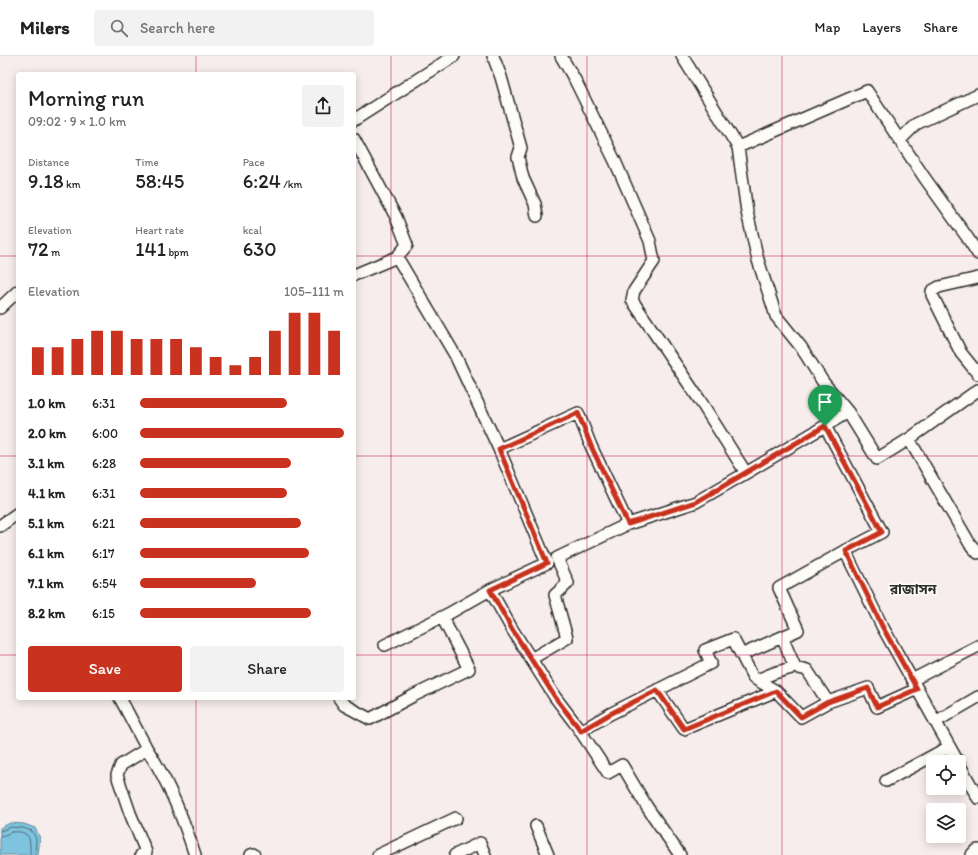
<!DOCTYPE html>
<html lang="en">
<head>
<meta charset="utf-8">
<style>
  body { margin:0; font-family:Itim,"Noto Sans Bengali",sans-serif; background:#f2f2f2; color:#222; height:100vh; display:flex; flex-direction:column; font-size:15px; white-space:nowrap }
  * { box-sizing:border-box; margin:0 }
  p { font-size:13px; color:#767676 }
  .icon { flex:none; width:22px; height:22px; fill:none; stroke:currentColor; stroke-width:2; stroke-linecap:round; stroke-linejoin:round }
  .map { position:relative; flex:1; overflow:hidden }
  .side { position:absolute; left:16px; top:16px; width:340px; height:628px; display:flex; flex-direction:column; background:#fff; border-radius:4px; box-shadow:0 2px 10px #0003 }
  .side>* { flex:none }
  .fabs { position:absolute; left:926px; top:699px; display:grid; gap:8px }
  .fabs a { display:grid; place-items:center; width:40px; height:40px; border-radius:4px; background:#fff; box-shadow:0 2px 10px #0003; font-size:20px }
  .pin { position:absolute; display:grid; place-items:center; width:34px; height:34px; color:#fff; margin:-41px -17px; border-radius:50% 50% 50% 0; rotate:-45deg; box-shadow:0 0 4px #0007 }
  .pin .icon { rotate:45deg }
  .round { display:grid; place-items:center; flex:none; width:42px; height:42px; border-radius:4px; background:#f2f2f2 }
  .overview { display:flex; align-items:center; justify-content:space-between; height:68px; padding:0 12px }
  h1 { font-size:22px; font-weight:600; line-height:30px }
  .figures { display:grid; grid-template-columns:repeat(3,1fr); gap:6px; height:68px; padding:4px 12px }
  .figures div { display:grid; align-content:center }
  .figures b { font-size:20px; font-weight:600 }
  .figures small { font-size:11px; font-weight:400 }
  .figures p { font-size:11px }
  .chart { height:112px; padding:8px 12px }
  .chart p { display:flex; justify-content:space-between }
  .chart svg { width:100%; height:72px; margin-top:4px; stroke:#c8321e; stroke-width:6 }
  .button { display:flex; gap:8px; margin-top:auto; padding:8px 12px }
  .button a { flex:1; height:46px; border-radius:4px; background:#c8321e; color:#fff; font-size:16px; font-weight:600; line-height:46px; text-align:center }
  .button a+a { background:#f2f2f2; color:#222 }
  ul { padding:0 12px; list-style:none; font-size:13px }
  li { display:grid; grid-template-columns:64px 48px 1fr; align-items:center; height:30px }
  li i { height:10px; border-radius:5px; background:#c8321e }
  header { display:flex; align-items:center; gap:24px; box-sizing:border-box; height:56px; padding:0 20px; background:#fff; border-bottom:1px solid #e0e0e0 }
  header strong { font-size:19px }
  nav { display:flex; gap:22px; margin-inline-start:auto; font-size:14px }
  .search { width:280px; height:36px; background:#f2f2f2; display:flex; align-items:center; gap:10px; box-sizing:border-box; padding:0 14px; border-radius:4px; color:#767676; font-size:15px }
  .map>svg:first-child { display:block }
</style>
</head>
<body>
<header>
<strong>Milers</strong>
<div class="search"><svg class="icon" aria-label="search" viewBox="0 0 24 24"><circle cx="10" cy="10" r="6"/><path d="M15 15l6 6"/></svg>Search here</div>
<nav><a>Map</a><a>Layers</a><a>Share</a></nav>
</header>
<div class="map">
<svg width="978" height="799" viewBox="0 0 978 799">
  <rect width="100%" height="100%" fill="#f8eded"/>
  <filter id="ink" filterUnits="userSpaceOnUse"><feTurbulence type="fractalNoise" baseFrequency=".025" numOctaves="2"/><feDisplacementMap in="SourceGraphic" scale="8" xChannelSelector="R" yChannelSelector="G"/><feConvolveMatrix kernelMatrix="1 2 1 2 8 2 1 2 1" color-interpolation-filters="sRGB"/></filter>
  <g filter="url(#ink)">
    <path fill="#7ec4df" stroke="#5d8797" d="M10,767L24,768L35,772L40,782L38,799H0V772Z"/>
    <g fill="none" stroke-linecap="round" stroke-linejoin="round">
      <path stroke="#4c6873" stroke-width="1" d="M0,775L11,771L23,772L32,775L36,783L35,799
        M0,780C5,780 8,777 12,776C32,774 30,785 30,799"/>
      <defs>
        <path id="street" d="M493,0L501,21L521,92L518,101L523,122L535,148L537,160
          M561,0L575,24L615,105L650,185L654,205L634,235L632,244L701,346L746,417L825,370L882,476L845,495L882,570L958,706
          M682,0L738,91L867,35L924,121L967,181L978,198
          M354,64L454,0
          M354,83L396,161L407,189L397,201L354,219
          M900,84L916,68L978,39
          M738,91L747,156L758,204L776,260L801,291L823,326L848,356L877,403L909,383L970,488L978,497
          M397,201L455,299L499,393L547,507L490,534L512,573L555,641L577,670L608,717L622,709L647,751L680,799
          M978,222L939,231L932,235V239L961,297L978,318
          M0,252L18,235
          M825,370L848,356
          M909,383L978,334
          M499,393L578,357L591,390L628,468L557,502L568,527L555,539L567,582L531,603
          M628,468L696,446L746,417
          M0,470L18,457
          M782,581L795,611
          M385,589L448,558L490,534
          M741,599L798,574L779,532L845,495
          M912,624L978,590
          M657,634L684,673L776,635
          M120,642L147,693L121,709L117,719L130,757L146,796L141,799
          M339,642L344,649L370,663L413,640L469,613L442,561
          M828,646L868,632L877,651L917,633
          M935,666L978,641
          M581,675L610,658L711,607L705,594L733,583L753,621L757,624L774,617L795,611L807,614L828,646L801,661L776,635L757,624
          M147,693C169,726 183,762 195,799
          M959,708L978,742
          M886,725L949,691
          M536,770L548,799
          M251,799L254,798L255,799
          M378,799L456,762
          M455,799L480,787L485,799"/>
        <path id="secondary" d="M974,799L978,796"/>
      </defs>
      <use href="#street" stroke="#2b2b2b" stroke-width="14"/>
      <use href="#secondary" stroke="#2b2b2b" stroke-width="18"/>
      <use href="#street" stroke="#fdfcf7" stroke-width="11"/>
      <use href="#secondary" stroke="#fdfcf7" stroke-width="15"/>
    </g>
  </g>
  <g fill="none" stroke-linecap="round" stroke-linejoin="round" filter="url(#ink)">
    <defs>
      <path id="route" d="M578,357L591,390L628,468L696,446L825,370L882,476L846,495L882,570L917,633L877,651L868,632L828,646L801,661L776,635L684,673L657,634L610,658L581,675L555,641L512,573L490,534L547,507L499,393Z"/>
    </defs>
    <use href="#route" stroke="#fff" stroke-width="8"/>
    <use href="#route" stroke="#c8321e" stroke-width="5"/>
  </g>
  <path fill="none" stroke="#c2185b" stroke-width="1" stroke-opacity="0.55" d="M196,0V18M391,0V799M587,0V799M782,0V799M0,200H18M354,200H978M0,400H18M354,400H978M0,599H18M354,599H978M196,642V799"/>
  <g text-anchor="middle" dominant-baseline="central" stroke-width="3" stroke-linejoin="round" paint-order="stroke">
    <g font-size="14" font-weight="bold" fill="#2b2b2b" stroke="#fdfcf7">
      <text x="913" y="533">রাজাসন</text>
    </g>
  </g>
</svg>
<div class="fabs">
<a><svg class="icon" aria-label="locate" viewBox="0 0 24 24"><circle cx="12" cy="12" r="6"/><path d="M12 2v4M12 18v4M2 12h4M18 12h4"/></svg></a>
<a><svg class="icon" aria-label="layers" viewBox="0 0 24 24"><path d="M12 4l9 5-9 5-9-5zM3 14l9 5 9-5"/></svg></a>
</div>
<div class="pin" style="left:825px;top:370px;background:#1e9e55"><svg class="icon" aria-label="arrive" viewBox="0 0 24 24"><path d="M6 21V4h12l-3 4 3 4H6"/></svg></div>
<section class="side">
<div class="overview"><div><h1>Morning run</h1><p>09:02 · 9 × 1.0 km</p></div><a class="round"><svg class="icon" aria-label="share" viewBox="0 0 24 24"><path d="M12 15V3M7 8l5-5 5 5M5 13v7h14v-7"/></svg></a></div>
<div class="figures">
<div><p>Distance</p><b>9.18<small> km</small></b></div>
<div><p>Time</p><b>58:45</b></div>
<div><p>Pace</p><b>6:24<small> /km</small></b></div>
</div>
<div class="figures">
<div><p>Elevation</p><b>72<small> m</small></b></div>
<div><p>Heart rate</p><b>141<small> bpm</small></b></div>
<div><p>kcal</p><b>630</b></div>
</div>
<div class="chart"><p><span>Elevation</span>105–111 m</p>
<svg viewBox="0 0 160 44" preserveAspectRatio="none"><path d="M5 44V27M15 44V27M25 44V22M35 44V17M45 44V17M55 44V22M65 44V22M75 44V22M85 44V27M95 44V33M105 44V38M115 44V33M125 44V17M135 44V6M145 44V6M155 44V17"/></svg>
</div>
<ul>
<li><b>1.0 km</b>6:31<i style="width:72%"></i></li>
<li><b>2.0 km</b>6:00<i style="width:100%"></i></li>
<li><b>3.1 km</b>6:28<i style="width:74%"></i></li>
<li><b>4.1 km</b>6:31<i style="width:72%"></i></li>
<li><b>5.1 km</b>6:21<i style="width:79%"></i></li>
<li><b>6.1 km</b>6:17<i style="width:83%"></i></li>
<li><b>7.1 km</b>6:54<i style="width:57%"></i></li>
<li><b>8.2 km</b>6:15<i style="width:84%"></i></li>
</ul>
<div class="button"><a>Save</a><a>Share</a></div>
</section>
</div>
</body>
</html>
